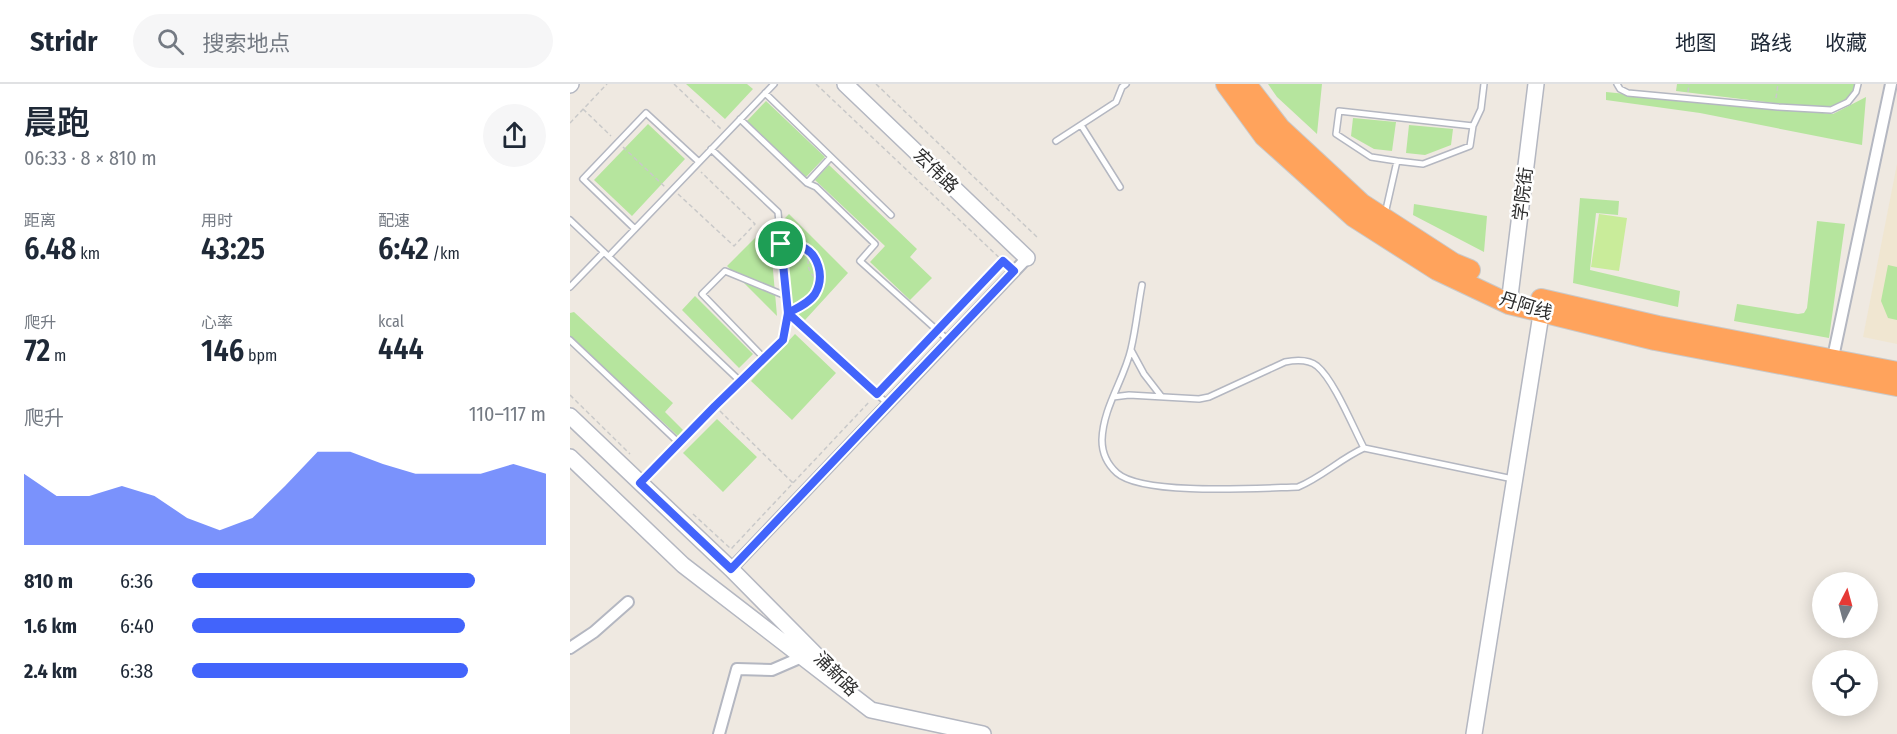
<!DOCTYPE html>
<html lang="zh">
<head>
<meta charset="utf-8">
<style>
  body { margin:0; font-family:"Fira Sans Condensed","Noto Sans SC",sans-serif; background:#f6f6f7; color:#1f2937; height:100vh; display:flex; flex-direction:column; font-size:22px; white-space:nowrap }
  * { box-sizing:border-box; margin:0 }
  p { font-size:20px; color:#747a83 }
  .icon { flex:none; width:33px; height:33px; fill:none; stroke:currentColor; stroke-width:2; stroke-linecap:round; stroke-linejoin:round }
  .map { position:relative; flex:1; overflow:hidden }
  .side { display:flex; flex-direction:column; background:#fff; width:570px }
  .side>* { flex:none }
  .needle { width:39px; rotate:6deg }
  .buttons { position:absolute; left:1242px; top:488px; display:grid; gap:12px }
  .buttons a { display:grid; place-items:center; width:66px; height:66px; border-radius:50%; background:#fff; box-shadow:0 3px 15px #0003; font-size:30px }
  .pin { position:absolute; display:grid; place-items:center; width:51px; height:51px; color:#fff; margin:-26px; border:3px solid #fff; border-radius:50%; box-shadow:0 2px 6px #0007 }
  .round { display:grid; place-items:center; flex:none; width:63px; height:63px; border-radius:32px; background:#f6f6f7 }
  .head { display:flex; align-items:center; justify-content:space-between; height:102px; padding:0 24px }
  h1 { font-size:33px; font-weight:600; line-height:45px }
  .figures { display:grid; grid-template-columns:repeat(3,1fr); gap:9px; height:102px; padding:6px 24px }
  .figures div { display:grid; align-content:center }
  .figures b { font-size:30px; font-weight:600 }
  .figures small { font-size:16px; font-weight:400 }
  .figures p { font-size:16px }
  .chart { height:168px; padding:12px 24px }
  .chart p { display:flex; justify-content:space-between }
  .chart svg { width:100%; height:108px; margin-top:6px; fill:#4264fb; opacity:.7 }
  ul { padding:0 24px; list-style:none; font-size:20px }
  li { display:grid; grid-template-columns:96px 72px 1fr; align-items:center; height:45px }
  li i { height:15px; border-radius:8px; background:#4264fb }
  header { display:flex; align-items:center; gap:36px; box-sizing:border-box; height:84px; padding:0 30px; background:#fff; border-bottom:2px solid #e0e1e3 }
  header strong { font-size:28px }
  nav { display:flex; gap:33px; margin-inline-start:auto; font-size:21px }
  .search { width:420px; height:54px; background:#f6f6f7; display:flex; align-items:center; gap:15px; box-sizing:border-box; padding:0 21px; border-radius:33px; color:#747a83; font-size:22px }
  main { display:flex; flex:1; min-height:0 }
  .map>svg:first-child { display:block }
</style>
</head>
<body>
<header>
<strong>Stridr</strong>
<div class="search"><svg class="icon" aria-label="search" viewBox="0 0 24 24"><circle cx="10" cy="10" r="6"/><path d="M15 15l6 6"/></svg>搜索地点</div>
<nav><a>地图</a><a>路线</a><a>收藏</a></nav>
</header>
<main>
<section class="side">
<div class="head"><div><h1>晨跑</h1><p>06:33 · 8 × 810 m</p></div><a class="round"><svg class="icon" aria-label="share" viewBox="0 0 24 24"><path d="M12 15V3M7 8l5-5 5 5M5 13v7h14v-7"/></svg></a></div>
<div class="figures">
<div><p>距离</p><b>6.48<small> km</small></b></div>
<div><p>用时</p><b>43:25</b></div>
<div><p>配速</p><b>6:42<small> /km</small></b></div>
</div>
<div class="figures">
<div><p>爬升</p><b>72<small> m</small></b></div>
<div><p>心率</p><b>146<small> bpm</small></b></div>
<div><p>kcal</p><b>444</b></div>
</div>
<div class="chart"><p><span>爬升</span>110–117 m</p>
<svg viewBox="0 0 160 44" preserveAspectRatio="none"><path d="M0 44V15L10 24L20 24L30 20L40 24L50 33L60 38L70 33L80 20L90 6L100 6L110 11L120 15L130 15L140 15L150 11L160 15V44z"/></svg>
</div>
<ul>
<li><b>810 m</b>6:36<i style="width:80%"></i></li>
<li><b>1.6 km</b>6:40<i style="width:77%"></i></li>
<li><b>2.4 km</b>6:38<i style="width:78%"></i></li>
</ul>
</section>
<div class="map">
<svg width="1327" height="650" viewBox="0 0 1327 650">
  <rect width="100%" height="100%" fill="#efe9e1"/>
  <path fill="#f0e6d1" d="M1327,80V260L1293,253Z"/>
  <path fill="#b6e59e" d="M116,0H177L183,5L155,35Z
    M698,0H752L747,50L707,13Z
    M1107,0H1287C1282,20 1262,24 1244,24L1106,7Z
    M1036,8L1263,30L1296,13L1292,61L1130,29L1036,16Z
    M196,17L255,73L236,93L177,37Z
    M783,34L826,38L822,67L804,65L781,52Z
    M78,40L115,75L62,132L24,96Z
    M839,41L883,45L881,61L855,71L836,69Z
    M259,81L347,165L340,173L362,194L340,216L300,178L315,162L245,96Z
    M1010,114L1049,117L1048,131L1026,129L1020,186L1110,207L1108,223L1003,199Z
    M844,120L917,132L914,168L843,131Z
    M219,130L278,189L235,236L222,224L214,135Z
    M1247,137L1275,140L1259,254L1164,237L1167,220L1228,230L1234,229L1237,224Z
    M199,140L207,232L157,182Z
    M1318,181L1327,183V236L1318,234L1311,217Z
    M125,212L183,270L169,284L112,226Z
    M4,228L103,319L95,328L113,346L108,352L0,252V229Z
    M225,250L266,289L222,336L181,297Z
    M147,335L187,373L153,408L113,369Z"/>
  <path fill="#c9ec9a" d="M1029,130L1057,134L1049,187L1021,183Z"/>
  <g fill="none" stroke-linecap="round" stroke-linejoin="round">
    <defs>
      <path id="lane" d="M1047,0L1050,5L1058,9L1208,23L1261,26L1278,18L1286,8L1288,0
        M195,9L321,131
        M769,27L903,42L900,62L853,80L827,77L801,73L766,50Z
        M170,35L237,99L246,103L305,160L290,177L378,256
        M511,41L550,103
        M903,42L911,25L914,0
        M486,57L546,18L552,3L556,0
        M237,99L261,73
        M815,130L827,77
        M0,136L170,297
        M65,145L13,95L76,29L129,78
        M39,172L204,0
        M572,201C568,222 566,244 561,265C554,296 533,323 532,356C532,369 537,380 547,389C573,412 691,404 728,403C752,393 770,375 794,364L943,395
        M0,203L34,168
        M217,229L318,320
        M0,256L109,359
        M561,266L574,290L591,312
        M194,274L132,210L155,187L216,212
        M543,313L559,311L629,315L639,313L715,278C725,276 738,275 747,282C764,296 783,343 794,364
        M71,399L145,322L213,256L217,229L208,128L141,65"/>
      <path id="street" d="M1262,278L1321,0
        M161,485L457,174
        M0,564L24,548L58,518
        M149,650L167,585L202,586L232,573"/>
      <path id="secondary" d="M275,0L457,174
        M0,1L1,0
        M939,220L966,0
        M0,332L161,485L258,583
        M0,373L113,481L301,626L413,650
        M904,650L973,218"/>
      <path id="highway" d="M656,0L694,52L784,133L867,186L939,220L1085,256L1327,302
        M676,0L710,44L792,120L883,179L900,186
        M971,215L1088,242L1327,288"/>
    </defs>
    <use href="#lane" stroke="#b4b7c1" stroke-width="8"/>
    <use href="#street" stroke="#b4b7c1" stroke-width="14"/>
    <use href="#secondary" stroke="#b4b7c1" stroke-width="18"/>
    <use href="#highway" stroke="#c9c9c9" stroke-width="22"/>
    <path stroke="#c9c9c9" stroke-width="1.5" stroke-dasharray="4.5 3" stroke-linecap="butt" d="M104,0L151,45
      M246,0L437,181
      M306,0L467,153
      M1118,8L1119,0
      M1206,14L1208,0
      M13,25L41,52
      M0,39L37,0
      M53,63L95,103
      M108,110L164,162L185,140L131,88
      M218,160C258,163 260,207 226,224
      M240,168C236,182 238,187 248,197
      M374,239L433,177
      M312,305L362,252
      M0,311L60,370
      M150,327L223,399
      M123,430L161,465L300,317"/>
    <use href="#lane" stroke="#fff" stroke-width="5"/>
    <use href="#street" stroke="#fff" stroke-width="10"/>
    <use href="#secondary" stroke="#fff" stroke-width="15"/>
    <use href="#highway" stroke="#ffa35c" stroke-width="20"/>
  </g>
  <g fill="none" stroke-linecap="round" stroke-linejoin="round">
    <defs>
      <path id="route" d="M211,160L218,229L213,256L145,322L70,399L161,485L444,187L433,177L307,310L218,229C227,224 239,219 245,210C255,193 249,169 230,162C224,160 217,160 211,160"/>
    </defs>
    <use href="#route" stroke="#fff" stroke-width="12"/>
    <use href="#route" stroke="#4264fb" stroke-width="8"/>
  </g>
  <g text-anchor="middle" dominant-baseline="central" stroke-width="5" stroke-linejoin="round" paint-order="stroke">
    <g font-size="18" fill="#2e2e2e" stroke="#fff">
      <text transform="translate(366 87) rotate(44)">宏伟路</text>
      <text transform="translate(953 110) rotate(-83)">学院街</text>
      <text transform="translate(956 222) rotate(17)">丹阿线</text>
      <text transform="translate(266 590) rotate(45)">涌新路</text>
    </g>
  </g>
</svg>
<div class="buttons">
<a><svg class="needle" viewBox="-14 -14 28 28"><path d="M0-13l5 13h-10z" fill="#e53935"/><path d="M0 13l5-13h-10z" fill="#747a83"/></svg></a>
<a><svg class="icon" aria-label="locate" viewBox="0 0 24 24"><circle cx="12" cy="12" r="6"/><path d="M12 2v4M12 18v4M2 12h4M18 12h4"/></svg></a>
</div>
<div class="pin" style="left:211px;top:160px;background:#1e9e55"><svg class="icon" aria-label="arrive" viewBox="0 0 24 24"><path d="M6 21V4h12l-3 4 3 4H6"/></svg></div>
</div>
</main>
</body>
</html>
